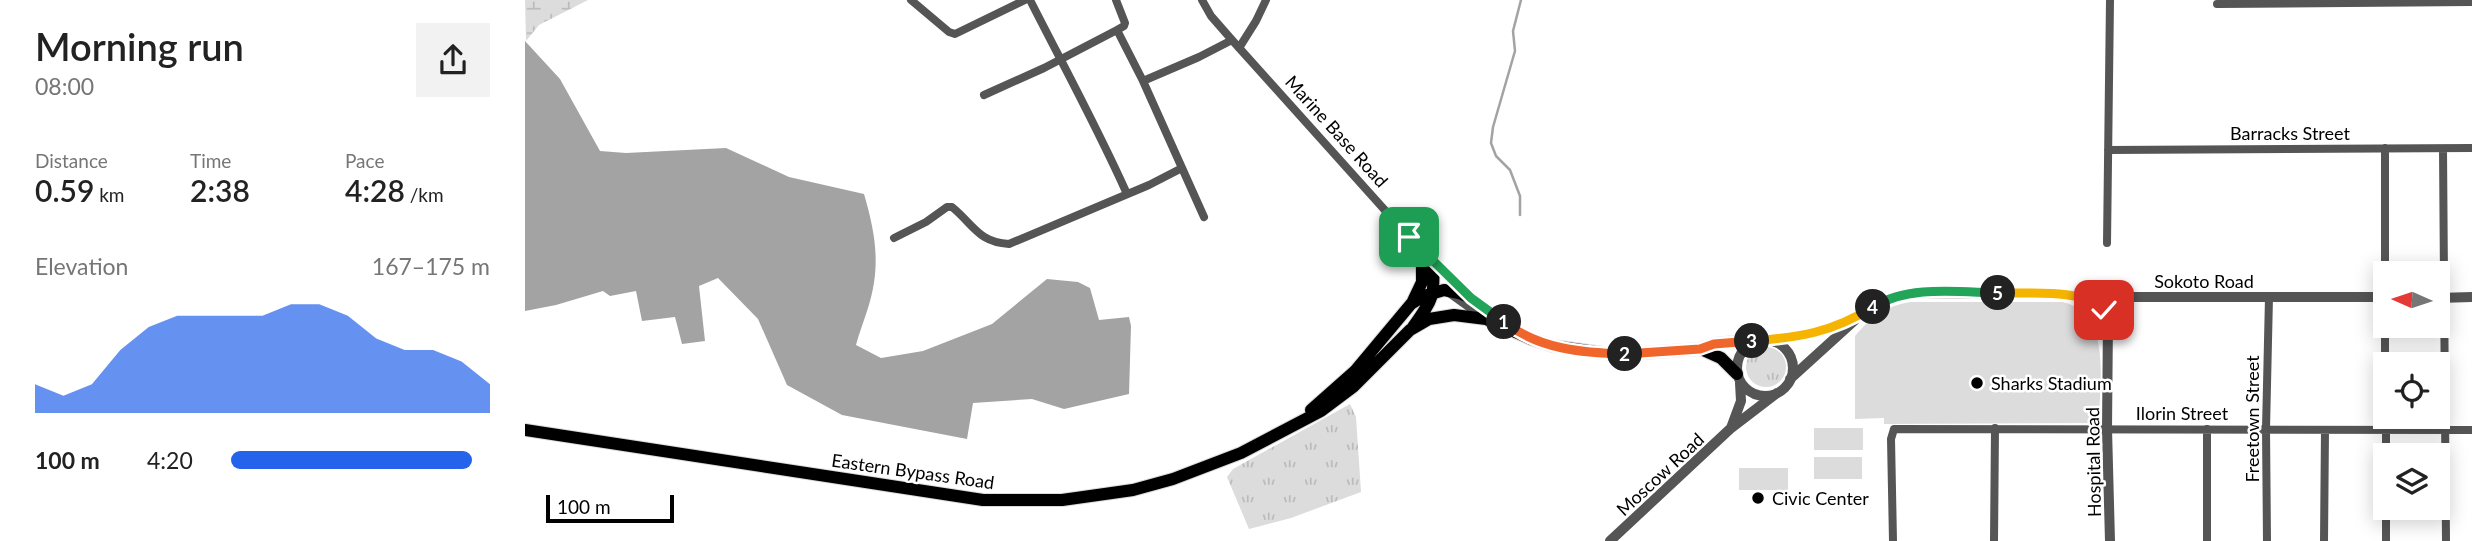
<!DOCTYPE html>
<html lang="en">
<head>
<meta charset="utf-8">
<style>
  body { margin:0; font-family:Lato,sans-serif; background:#f2f2f2; color:#222; height:100vh; display:flex; flex-direction:column; font-size:26px; white-space:nowrap }
  * { box-sizing:border-box; margin:0 }
  p { font-size:23px; color:#767676 }
  .icon { flex:none; width:38px; height:38px; fill:none; stroke:currentColor; stroke-width:2; stroke-linecap:round; stroke-linejoin:round }
  .map { position:relative; flex:1; overflow:hidden }
  .panel { display:flex; flex-direction:column; background:#fff; width:525px }
  .panel>* { flex:none }
  .needle { width:46px; rotate:273deg }
  .fabs { position:absolute; left:1848px; top:261px; display:grid; gap:14px }
  .fabs a { display:grid; place-items:center; width:77px; height:77px; border-radius:0px; background:#fff; box-shadow:0 4px 18px #0003; font-size:35px }
  .scale { position:absolute; left:21px; bottom:18px; width:128px; box-sizing:border-box; padding-left:7px; border:4px solid #000; border-top:0; font-size:19px; line-height:24px; white-space:nowrap; color:#000; -webkit-text-stroke:5px #fff; paint-order:stroke }
  .pin { position:absolute; display:grid; place-items:center; width:60px; height:60px; color:#fff; margin:-30px; border-radius:14px; box-shadow:0 4px 10px #0006 }
  .km { position:absolute; width:35px; height:35px; margin:-18px; border-radius:50%; background:#222; color:#fff; font-size:19px; line-height:35px; text-align:center }
  .round { display:grid; place-items:center; flex:none; width:74px; height:74px; border-radius:0px; background:#f2f2f2 }
  .overview { display:flex; align-items:center; justify-content:space-between; height:119px; padding:0 35px }
  h1 { font-size:38px; font-weight:600; line-height:52px }
  .figures { display:grid; grid-template-columns:repeat(3,1fr); gap:10px; height:119px; padding:7px 35px }
  .figures div { display:grid; align-content:center }
  .figures b { font-size:30px; font-weight:600 }
  .figures small { font-size:19px; font-weight:400 }
  .figures p { font-size:19px }
  .chart { height:196px; padding:14px 35px }
  .chart p { display:flex; justify-content:space-between }
  .chart svg { width:100%; height:126px; margin-top:7px; fill:#2563eb; opacity:.7 }
  ul { padding:0 35px; list-style:none; font-size:23px }
  li { display:grid; grid-template-columns:112px 84px 1fr; align-items:center; height:52px }
  li i { height:18px; border-radius:9px; background:#2563eb }
  main { display:flex; flex:1; min-height:0 }
  .map>svg:first-child { display:block }
</style>
</head>
<body>
<main>
<section class="panel">
<div class="overview"><div><h1>Morning run</h1><p>08:00</p></div><a class="round"><svg class="icon" aria-label="share" viewBox="0 0 24 24"><path d="M12 15V3M7 8l5-5 5 5M5 13v7h14v-7"/></svg></a></div>
<div class="figures">
<div><p>Distance</p><b>0.59<small> km</small></b></div>
<div><p>Time</p><b>2:38</b></div>
<div><p>Pace</p><b>4:28<small> /km</small></b></div>
</div>
<div class="chart"><p><span>Elevation</span>167–175 m</p>
<svg viewBox="0 0 160 44" preserveAspectRatio="none"><path d="M0 44V34L10 38L20 34L30 22L40 14L50 10L60 10L70 10L80 10L90 6L100 6L110 10L120 18L130 22L140 22L150 26L160 34V44z"/></svg>
</div>
<ul>
<li><b>100 m</b>4:20<i style="width:93%"></i></li>
</ul>
</section>
<div class="map">
<svg width="1947" height="541" viewBox="0 0 1947 541">
  <defs>
    <pattern id="grass-tufts" width="24" height="20" patternUnits="userSpaceOnUse" patternTransform="scale(1.75)"><rect width="24" height="20" fill="#dcdcdc"/><path d="M3 7l-1-3M5 7V3M7 7l1-3M15 17l-1-3M17 17v-4M19 17l1-3" fill="none" stroke="#bbb"/></pattern>
    <pattern id="wetland-marsh" width="20" height="14" patternUnits="userSpaceOnUse" patternTransform="scale(1.75)"><rect width="20" height="14" fill="#dcdcdc"/><path d="M1 5h8M5 5V1M11 12h8M15 12V8" fill="none" stroke="#bbb"/></pattern>
  </defs>
  <rect width="100%" height="100%" fill="#fff"/>
  <path fill="url(#grass-tufts)" d="M1221 367a20 20 0 1 1 40 0a20 20 0 1 1-40 0Z
    M825,404L831,417L836,492L766,518L724,529L702,477L708,469Z"/>
  <path fill="url(#wetland-marsh)" d="M0,0H63L14,25L1,41Z"/>
  <path fill="#dcdcdc" d="M1386,302H1538C1588,315 1574,382 1574,423L1359,424V418L1330,419V336C1347,316 1360,306 1386,302Z
    M1289,428H1338V450H1289Z
    M1289,457H1337V479H1289Z
    M1214,468H1263V490H1214Z"/>
  <path fill="#a3a3a3" d="M0,41L35,79L75,151L101,153L201,148L264,177L339,194C351,235 356,267 343,308C339,321 334,333 331,345L356,358L398,351L467,324L522,279L553,282L565,288L574,320L604,317L606,326L604,394L539,409L507,399L448,403L442,439L317,415L262,385L233,319L193,278L174,286L180,341L157,344L150,317L117,321L111,291L85,296L78,291L31,305L0,311Z"/>
  <g fill="none" stroke-linecap="round" stroke-linejoin="round">
    <path stroke="#a3a3a3" stroke-width="2.5" d="M995,215V196L985,170L971,156L966,143L968,127L990,51L988,31L996,0"/>
    <defs>
      <path id="primary" d="M888,301L897,282V262
        M888,327C908,299 910,297 908,262
        M1176,349L1196,358L1212,374
        M786,410L830,371L886,304L899,296L919,290L934,293L946,298L975,320
        M0,430L458,500H537L608,490L648,479L716,453L796,411L828,387L885,330L904,319L929,315L961,319L1006,339L1028,346L1078,353L1103,354L1175,349L1189,344L1233,340"/>
    </defs>
    <use href="#primary" stroke="#dbdbdb" stroke-width="14"/>
    <path stroke="#555" stroke-width="8" d="M386,0L424,32L430,34L500,0
      M505,0C538,65 572,127 602,194
      M591,0L600,23L599,26L592,30
      M677,0L686,16L707,40L884,237L900,265
      M1692,4L1947,2
      M714,48L731,21L741,0
      M618,81L679,217
      M459,95L519,68L592,30L618,81L674,57L707,40
      M1860,148V389
      M1918,149L1921,541
      M1583,150L1947,148
      M369,238L401,222L422,207H427C449,225 453,242 484,244L624,185L657,168
      M1582,243L1585,0
      M891,244L942,294
      M924,293L956,316
      M1861,416V455
      M1682,429V541
      M1368,541L1366,439L1369,429L1947,430
      M1469,541L1470,428
      M1742,541L1741,429L1744,297
      M1799,541L1800,430
      M1861,541V508"/>
    <path stroke="#555" stroke-width="10" d="M1913,298L1947,297
      M1572,303L1583,319L1582,429L1585,541
      M1243,340L1285,335L1335,314L1355,302L1385,293L1524,294L1552,297L1572,303L1606,297H1860
      M1212 368a28 28 0 1 1 56 0a28 28 0 1 1-56 0Z
      M1265,379L1330,320
      M1206,428L1216,401L1215,383
      M1085,541L1205,429L1252,393"/>
    <use href="#primary" stroke="#000" stroke-width="12"/>
  </g>
  <g fill="none" stroke-linecap="round" stroke-linejoin="round">
    <defs>
      <path id="split-1" d="M884,237L946,298L979,322"/>
      <path id="split-2" d="M979,322C1014,349 1057,353 1100,354"/>
      <path id="split-3" d="M1100,354L1175,349L1189,344L1227,341"/>
      <path id="split-4" d="M1227,341C1275,337 1306,333 1348,307"/>
      <path id="split-5" d="M1348,307C1383,285 1433,292 1473,293"/>
      <path id="split-6" d="M1473,293C1501,294 1560,288 1579,310"/>
    </defs>
    <use href="#split-1" stroke="#fff" stroke-width="14"/>
    <use href="#split-2" stroke="#fff" stroke-width="14"/>
    <use href="#split-3" stroke="#fff" stroke-width="14"/>
    <use href="#split-4" stroke="#fff" stroke-width="14"/>
    <use href="#split-5" stroke="#fff" stroke-width="14"/>
    <use href="#split-6" stroke="#fff" stroke-width="14"/>
    <use href="#split-1" stroke="#22a559" stroke-width="9"/>
    <use href="#split-2" stroke="#f0652b" stroke-width="9"/>
    <use href="#split-3" stroke="#f0652b" stroke-width="9"/>
    <use href="#split-4" stroke="#f5b400" stroke-width="9"/>
    <use href="#split-5" stroke="#22a559" stroke-width="9"/>
    <use href="#split-6" stroke="#f5b400" stroke-width="9"/>
  </g>
  <g fill="#000" stroke="#fff" stroke-width="2.5">
    <circle cx="1452" cy="383" r="7"/>
    <circle cx="1233" cy="498" r="7"/>
  </g>
  <g text-anchor="middle" dominant-baseline="central" stroke-width="5" stroke-linejoin="round" paint-order="stroke">
    <g font-size="18" fill="#000" stroke="#fff">
      <text transform="translate(812 131) rotate(48)">Marine Base Road</text>
      <text x="1765" y="133">Barracks Street</text>
      <text x="1679" y="281">Sokoto Road</text>
      <text x="1657" y="413">Ilorin Street</text>
      <text transform="translate(1727 419) rotate(-90)">Freetown Street</text>
      <text transform="translate(1568 462) rotate(-91)">Hospital Road</text>
      <text transform="translate(388 471) rotate(8)">Eastern Bypass Road</text>
      <text transform="translate(1135 474) rotate(-43)">Moscow Road</text>
    </g>
    <g font-size="18" fill="#000" stroke="#fff" text-anchor="start">
      <text x="1466" y="383">Sharks Stadium</text>
      <text x="1247" y="498">Civic Center</text>
    </g>
  </g>
</svg>
<div class="fabs">
<a><svg class="needle" viewBox="-14 -14 28 28"><path d="M0-13l5 13h-10z" fill="#e53935"/><path d="M0 13l5-13h-10z" fill="#767676"/></svg></a>
<a><svg class="icon" aria-label="locate" viewBox="0 0 24 24"><circle cx="12" cy="12" r="6"/><path d="M12 2v4M12 18v4M2 12h4M18 12h4"/></svg></a>
<a><svg class="icon" aria-label="layers" viewBox="0 0 24 24"><path d="M12 4l9 5-9 5-9-5zM3 14l9 5 9-5"/></svg></a>
</div>
<div class="scale">100 m</div>
<div class="pin" style="left:884px;top:237px;background:#1e9e55"><svg class="icon" aria-label="arrive" viewBox="0 0 24 24"><path d="M6 21V4h12l-3 4 3 4H6"/></svg></div>
<div class="pin" style="left:1579px;top:310px;background:#d93025"><svg class="icon" aria-label="check" viewBox="0 0 24 24"><path d="M5 12l5 5 9-10"/></svg></div>
<b class="km" style="left:979px;top:322px">1</b>
<b class="km" style="left:1100px;top:354px">2</b>
<b class="km" style="left:1227px;top:341px">3</b>
<b class="km" style="left:1348px;top:307px">4</b>
<b class="km" style="left:1473px;top:293px">5</b>
</div>
</main>
</body>
</html>
